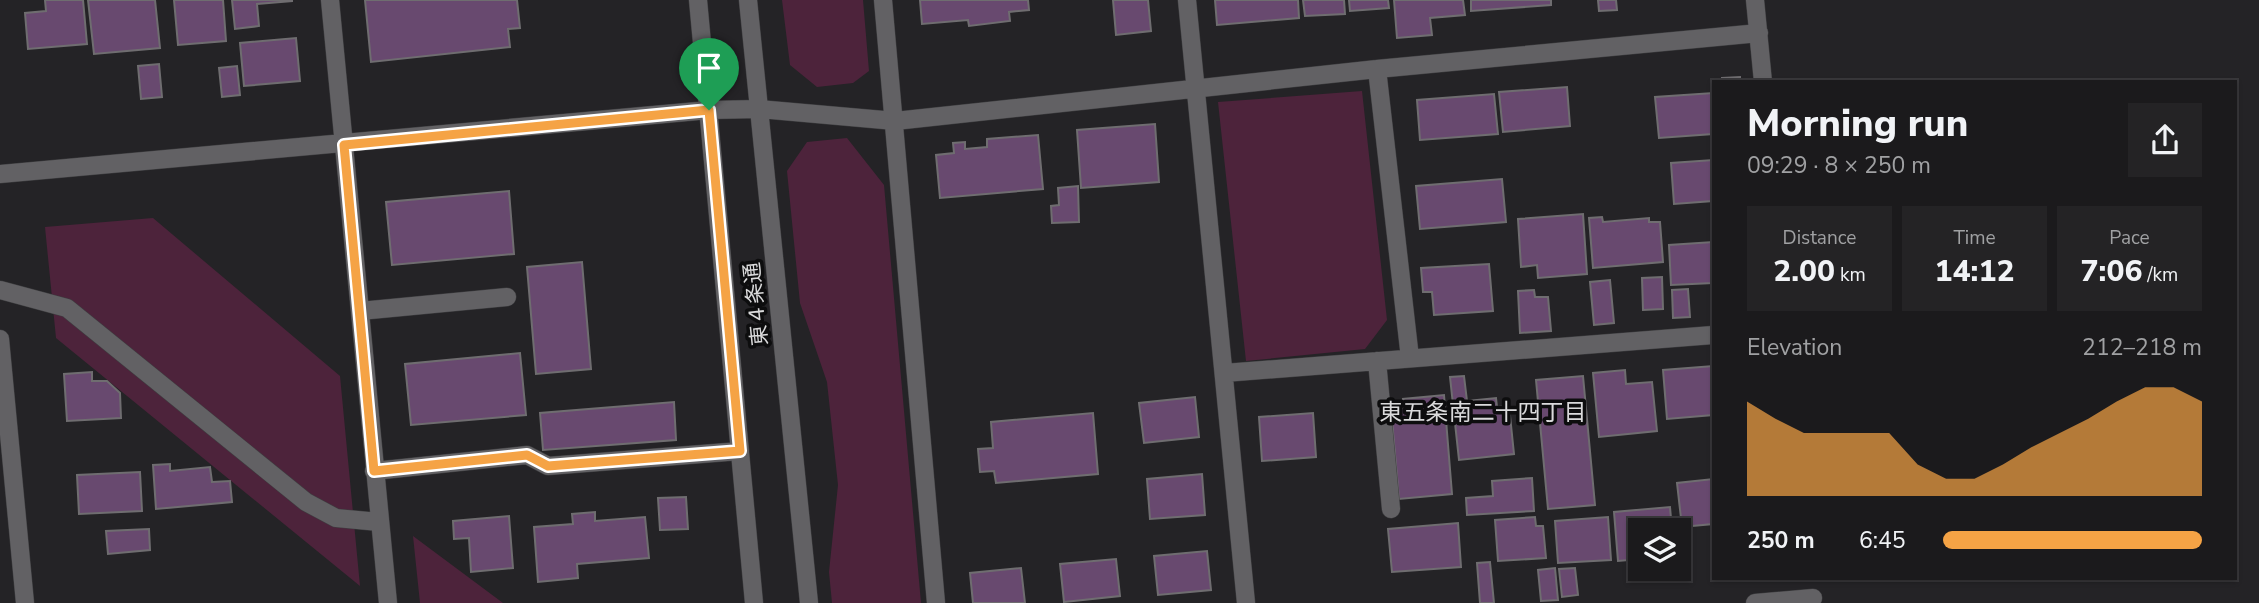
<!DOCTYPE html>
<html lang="en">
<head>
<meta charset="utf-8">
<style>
  body { margin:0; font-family:"Nunito Sans","Noto Sans JP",sans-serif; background:#242325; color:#f1f3f6; height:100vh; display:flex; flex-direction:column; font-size:26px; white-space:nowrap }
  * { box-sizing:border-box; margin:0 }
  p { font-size:23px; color:#a0a1a3 }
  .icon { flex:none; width:38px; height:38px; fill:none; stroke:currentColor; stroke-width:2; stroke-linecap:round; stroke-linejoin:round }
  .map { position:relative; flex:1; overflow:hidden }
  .details { position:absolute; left:1712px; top:80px; width:525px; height:500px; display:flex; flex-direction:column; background:#1b1a1c; border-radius:0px; box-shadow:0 2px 5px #0004,0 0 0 2px #39383b }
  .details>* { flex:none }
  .tools { position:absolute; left:1628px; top:518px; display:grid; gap:14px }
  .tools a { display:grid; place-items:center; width:63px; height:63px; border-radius:0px; background:#1b1a1c; box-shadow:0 2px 5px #0004,0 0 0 2px #39383b; font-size:35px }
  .pin { position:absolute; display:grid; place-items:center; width:60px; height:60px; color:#fff; margin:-72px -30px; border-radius:50% 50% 50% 0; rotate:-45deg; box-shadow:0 0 7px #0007 }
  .pin .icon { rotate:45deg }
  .round { display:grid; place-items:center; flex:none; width:74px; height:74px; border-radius:0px; background:#242325 }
  .overview { display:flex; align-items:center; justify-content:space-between; height:119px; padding:0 35px }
  h1 { font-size:38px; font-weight:800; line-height:52px }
  .figures { display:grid; grid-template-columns:repeat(3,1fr); gap:10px; height:119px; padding:7px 35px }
  .figures div { display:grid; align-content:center; border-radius:0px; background:#242325; text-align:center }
  .figures b { font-size:30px; font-weight:800 }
  .figures small { font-size:19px; font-weight:400 }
  .figures p { font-size:19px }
  .chart { height:196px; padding:14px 35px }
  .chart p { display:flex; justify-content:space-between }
  .chart svg { width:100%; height:126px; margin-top:7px; fill:#f5a345; opacity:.7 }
  ul { padding:0 35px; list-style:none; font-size:23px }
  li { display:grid; grid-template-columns:112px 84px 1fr; align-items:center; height:52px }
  li i { height:18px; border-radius:9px; background:#f5a345 }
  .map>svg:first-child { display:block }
</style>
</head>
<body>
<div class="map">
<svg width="2259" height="603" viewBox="0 0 2259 603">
  <rect width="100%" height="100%" fill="#242326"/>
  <path fill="#4d233b" d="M782,0H863L869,71L853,83L817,87L790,65Z
    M1362,91L1387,320L1365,349L1246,361L1218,102Z
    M847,138L884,185L921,603H832L829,572L838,485L827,382L800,303L787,171L807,142Z
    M153,218L340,376L360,586L56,338L45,227Z
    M413,536L503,603H420Z"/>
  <path fill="#68496f" stroke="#6f6d70" stroke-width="2" d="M45,0H83L87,44L28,49L25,13L46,11Z
    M88,0H155L160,48L94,54Z
    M174,0H223L226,41L178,45Z
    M232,0H292V1L257,4L259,26L235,29Z
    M365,0H517L520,28L508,29L510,47L371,62Z
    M920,0H1028L1029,10L1009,12L1010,21L969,26L968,20L922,24Z
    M1113,0H1148L1151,31L1116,35Z
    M1215,0H1298L1299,18L1217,25Z
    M1303,0H1344L1345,14L1305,16Z
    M1349,0H1388L1389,8L1350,11Z
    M1394,0H1463L1465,15L1430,18L1432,35L1397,38Z
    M1471,0H1551V5L1471,11Z
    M1598,0H1616L1617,10L1599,11Z
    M296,38L300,81L244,86L240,43Z
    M159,64L162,97L141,99L138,66Z
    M237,66L240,95L222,97L219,68Z
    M1740,77V82H1722V78Z
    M1567,87L1570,126L1503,132L1499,92Z
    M1713,93V134L1659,138L1655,97Z
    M1494,94L1498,134L1420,140L1417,100Z
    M1155,124L1159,182L1081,188L1077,130Z
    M1038,135L1043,189L940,198L936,155L954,153L953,143L965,142V149L987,147V139Z
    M1713,160V201L1674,204L1671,163Z
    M1502,179L1506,222L1420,229L1416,186Z
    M1078,186L1079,222L1052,223L1051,206L1059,205L1058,188Z
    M509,191L514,254L392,265L386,202Z
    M1583,214L1587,274L1538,278L1537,265L1521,267L1518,219Z
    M1602,217L1603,222L1649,218V222H1660L1663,262L1593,268L1589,218Z
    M1713,242V283L1671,285L1669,245Z
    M582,262L591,369L536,374L527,267Z
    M1489,264L1493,311L1434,315L1432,292H1423L1421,268Z
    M1662,277L1663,309L1643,310L1642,278Z
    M1610,280L1614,323L1594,325L1590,282Z
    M1688,289L1690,317L1673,318L1672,290Z
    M1534,290L1535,297H1548L1551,331L1520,333L1518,291Z
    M520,353L526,415L411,425L405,364Z
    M1713,366V415L1667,419L1663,370Z
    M1625,370L1626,384L1652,382L1657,431L1599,437L1593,373Z
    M92,372V381H107L120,393L121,418L67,421L64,374Z
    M1464,376L1467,401L1496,398L1497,407L1509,406L1514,454L1459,460L1450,377Z
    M1583,376L1595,505L1548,509L1536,380Z
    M1444,395L1452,494L1399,499L1391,409L1404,408L1403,399Z
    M1195,397L1199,437L1144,443L1139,403Z
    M674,402L676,440L543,450L540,413Z
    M1093,413L1098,474L996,483L994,471L980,472L978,449L993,448L991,422Z
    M1313,413L1316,457L1262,461L1259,417Z
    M170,464V471L210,467L212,482L230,481L232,502L156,509L153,465Z
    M140,472L142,511L79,514L77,475Z
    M1202,474L1205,515L1150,519L1147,479Z
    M1532,478L1534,511L1467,515L1466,498L1493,496L1492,481Z
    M1713,479V524L1682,527L1677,483Z
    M686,497L688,529L660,530L658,498Z
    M1670,507L1672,530H1640V559L1618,561L1614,512Z
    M595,512V521L645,517L649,558L577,564L578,578L538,582L534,527L573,524L572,514Z
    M509,516L513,568L471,572L469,538L454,539L453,521Z
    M1535,517L1536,526H1543L1546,558L1498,561L1495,520Z
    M1608,517L1611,560L1558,563L1555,521Z
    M1458,523L1461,567L1392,572L1388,529Z
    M149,529L150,550L108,554L106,531Z
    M1207,551L1211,590L1158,595L1154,556Z
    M1116,559L1120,596L1064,602L1060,564Z
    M1490,562L1494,603H1480L1477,563Z
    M1021,568L1025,603H973L970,573Z
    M1555,568L1558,600L1541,601L1538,570Z
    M1575,568L1578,595L1562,597L1559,569Z"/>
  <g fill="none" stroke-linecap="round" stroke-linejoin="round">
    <defs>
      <path id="minor" d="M330,0L388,603
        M698,0L754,603
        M748,0L809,603
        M883,0L936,603
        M1187,0L1246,603
        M1755,0L1763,82
        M1377,69L1410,358
        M0,174L709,110L759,109L895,121L1377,69L1759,33
        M0,290L67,308L306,502L336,518L379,522
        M360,311L507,297
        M0,339L25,603
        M1377,361L1391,509
        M1224,373L1713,335
        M374,471L527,455L548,466L740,451
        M1755,603L1813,598"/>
    </defs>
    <use href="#minor" stroke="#3e3e40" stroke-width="19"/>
    <use href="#minor" stroke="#626164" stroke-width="18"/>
  </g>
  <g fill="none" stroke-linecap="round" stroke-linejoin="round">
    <defs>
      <path id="route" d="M709,110L740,451L548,466L527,455L374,471L344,145Z"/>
    </defs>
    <use href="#route" stroke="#fff" stroke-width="14"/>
    <use href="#route" stroke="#f5a345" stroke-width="9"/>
  </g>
  <g text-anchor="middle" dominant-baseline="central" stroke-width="7" stroke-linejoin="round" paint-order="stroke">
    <g font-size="21" fill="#dadadb" stroke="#0d0d0e">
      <text transform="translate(756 304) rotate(-96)">東４条通</text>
    </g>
    <g font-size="23" fill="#dadadb" stroke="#0d0d0e">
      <text x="1483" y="412">東五条南二十四丁目</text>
    </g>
  </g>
</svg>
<div class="tools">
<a><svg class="icon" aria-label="layers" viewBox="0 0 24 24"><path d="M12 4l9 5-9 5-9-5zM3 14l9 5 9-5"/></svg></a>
</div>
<div class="pin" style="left:709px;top:110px;background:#1e9e55"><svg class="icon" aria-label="arrive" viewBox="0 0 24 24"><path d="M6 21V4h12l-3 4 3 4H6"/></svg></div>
<section class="details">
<div class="overview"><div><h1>Morning run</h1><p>09:29 · 8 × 250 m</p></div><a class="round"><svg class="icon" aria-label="share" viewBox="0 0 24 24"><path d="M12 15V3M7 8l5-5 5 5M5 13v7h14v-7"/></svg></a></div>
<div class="figures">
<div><p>Distance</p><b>2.00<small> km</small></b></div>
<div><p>Time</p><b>14:12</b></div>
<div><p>Pace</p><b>7:06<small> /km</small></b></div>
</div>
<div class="chart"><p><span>Elevation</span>212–218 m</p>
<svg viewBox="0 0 160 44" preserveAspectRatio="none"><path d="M0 44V11L10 17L20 22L30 22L40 22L50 22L60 33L70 38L80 38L90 33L100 27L110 22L120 17L130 11L140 6L150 6L160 11V44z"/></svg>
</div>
<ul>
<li><b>250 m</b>6:45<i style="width:100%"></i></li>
</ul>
</section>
</div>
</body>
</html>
